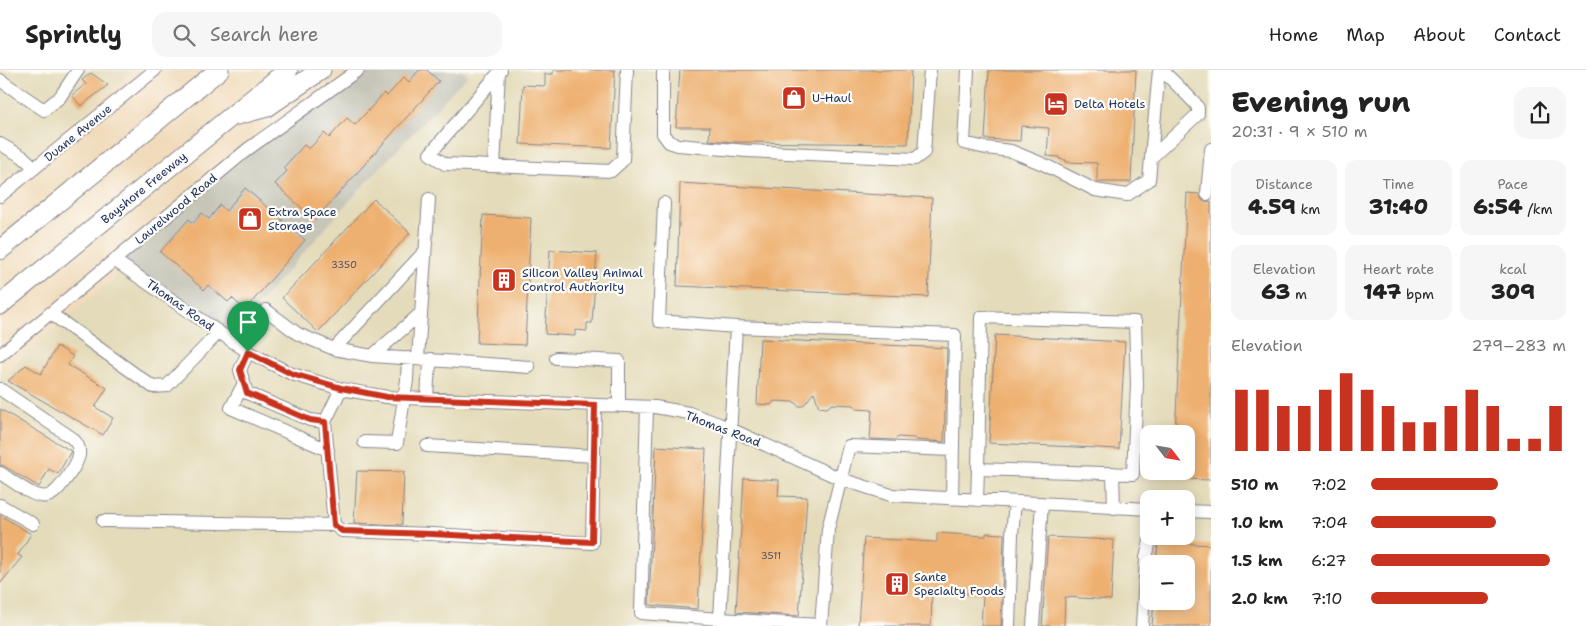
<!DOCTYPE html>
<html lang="en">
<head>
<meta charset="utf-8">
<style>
  body { margin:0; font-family:"Shantell Sans",sans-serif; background:#f6f6f6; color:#222; height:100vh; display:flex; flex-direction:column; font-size:19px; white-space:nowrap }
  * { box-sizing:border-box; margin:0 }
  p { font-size:16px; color:#767676 }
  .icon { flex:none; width:28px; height:28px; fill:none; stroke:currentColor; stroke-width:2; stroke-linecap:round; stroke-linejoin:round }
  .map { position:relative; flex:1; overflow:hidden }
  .sheet { display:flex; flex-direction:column; background:#fff; width:375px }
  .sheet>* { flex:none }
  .needle { width:32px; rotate:121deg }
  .fabs { position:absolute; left:1140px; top:355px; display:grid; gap:10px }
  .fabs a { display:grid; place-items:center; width:55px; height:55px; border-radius:10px; background:#fff; box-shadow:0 2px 12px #0003; font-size:25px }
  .pin { position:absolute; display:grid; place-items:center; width:42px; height:42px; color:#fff; margin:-51px -21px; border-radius:50% 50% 50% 0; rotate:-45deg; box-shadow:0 0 5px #0007 }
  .pin .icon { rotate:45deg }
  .round { display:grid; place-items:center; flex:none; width:52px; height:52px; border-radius:15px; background:#f6f6f6 }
  .headline { display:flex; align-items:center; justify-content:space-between; height:85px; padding:0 20px }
  h1 { font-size:28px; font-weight:800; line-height:38px }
  .metrics { display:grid; grid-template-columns:repeat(3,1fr); gap:8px; height:85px; padding:5px 20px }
  .metrics div { display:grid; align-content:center; border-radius:12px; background:#f6f6f6; text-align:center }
  .metrics b { font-size:21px; font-weight:800 }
  .metrics small { font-size:14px; font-weight:400 }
  .metrics p { font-size:14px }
  .chart { height:140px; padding:10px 20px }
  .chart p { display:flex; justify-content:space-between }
  .chart svg { width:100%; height:90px; margin-top:5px; stroke:#c8321e; stroke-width:6 }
  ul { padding:0 20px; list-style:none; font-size:16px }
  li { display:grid; grid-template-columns:80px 60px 1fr; align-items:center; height:38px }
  li i { height:12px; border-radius:6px; background:#c8321e }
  header { display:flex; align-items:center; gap:30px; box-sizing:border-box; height:70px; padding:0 25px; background:#fff; border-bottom:1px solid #e0e0e0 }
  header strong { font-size:24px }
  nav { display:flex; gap:28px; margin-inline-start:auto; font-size:18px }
  .search { width:350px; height:45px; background:#f6f6f6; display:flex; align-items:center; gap:12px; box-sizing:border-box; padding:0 18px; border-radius:15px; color:#767676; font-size:19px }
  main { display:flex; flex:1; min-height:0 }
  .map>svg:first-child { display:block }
</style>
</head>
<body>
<header>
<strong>Sprintly</strong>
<div class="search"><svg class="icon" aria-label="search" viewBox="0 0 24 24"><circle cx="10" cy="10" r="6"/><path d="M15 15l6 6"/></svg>Search here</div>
<nav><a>Home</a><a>Map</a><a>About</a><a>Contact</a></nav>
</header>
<main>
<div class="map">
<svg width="1211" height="556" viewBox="0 0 1211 556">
  <rect width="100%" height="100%" fill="#fdfcf7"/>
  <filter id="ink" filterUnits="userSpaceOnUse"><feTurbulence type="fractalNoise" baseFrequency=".02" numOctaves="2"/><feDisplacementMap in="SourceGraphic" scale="10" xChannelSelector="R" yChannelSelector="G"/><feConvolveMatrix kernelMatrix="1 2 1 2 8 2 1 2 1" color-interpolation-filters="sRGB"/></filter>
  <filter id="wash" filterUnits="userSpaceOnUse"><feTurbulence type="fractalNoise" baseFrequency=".0096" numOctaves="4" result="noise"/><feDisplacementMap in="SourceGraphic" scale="20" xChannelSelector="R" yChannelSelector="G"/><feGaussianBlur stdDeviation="1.12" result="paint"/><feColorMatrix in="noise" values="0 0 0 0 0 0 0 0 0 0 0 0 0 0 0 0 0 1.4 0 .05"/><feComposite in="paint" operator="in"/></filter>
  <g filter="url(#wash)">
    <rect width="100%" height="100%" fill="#f1dbbb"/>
    <path fill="#e4dbba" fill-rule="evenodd" d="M0,0H134L0,111Z
      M386,0H1211V556H0V307L166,163ZM1149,364H1186V401H1149ZM1149,429H1186V466H1149ZM1149,494H1186V531H1149Z"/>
    <path fill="#c6c5b8" d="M358,0H460L468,5L371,107L228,268L114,190Z"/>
    <g id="blocks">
      <path fill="#eeb070" d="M419,0H427L439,11L315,150L275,114L287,101L283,98L304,75L309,79L324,63L329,68L347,48L355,55L384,23L387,26L404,7L409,12Z
        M553,0H615L611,78L520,74L523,15L545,16V4H553Z
        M680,0H911L908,74L734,72L709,70L710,57H676Z
        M989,0H1136L1131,112H1097V93L1066,92V90L1059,89V87L1047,86L1049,58L1021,56L1020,71L985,69Z
        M91,3L108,15L81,36L72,25L86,14L82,10Z
        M680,113L932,128L928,227L677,216Z
        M245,118L305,170L245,240L232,228L228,232L208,215L204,220L160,182L189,149L193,153L202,143L209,149L220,135L226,141Z
        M1187,123L1199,124L1203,131L1207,132L1211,131V410L1186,409V364H1175Z
        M374,129L410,163L318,262L282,228Z
        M483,145L531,148L525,275L477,273Z
        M550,180L597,183L592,253H587V261L575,260V266L545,264Z
        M995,265L1125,272L1119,379L989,373Z
        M760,269L947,278L944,372L917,370L915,368L898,367L895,370L870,369L872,340L856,339L853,335L832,334L827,338L819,337L814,322L803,336H798L795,332L774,331L771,335L757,334Z
        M57,276L73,286L68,295L107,318L95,337L113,348L103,365L8,311L26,295L41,304Z
        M0,339L71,381L58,404L49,399L39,417L4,396L0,395Z
        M656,376L706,379L698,539L649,535Z
        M357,401L404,402L402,455L354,453Z
        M744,408L779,410L778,426L807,427L799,546L736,542Z
        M0,445L31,464L18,485L22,487L0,514Z
        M937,463L986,466V463L1004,464L1001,556H981L983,524L932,522L931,556H858L864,468L935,472L937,471Z
        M1048,467L1114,470L1111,530L1065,527L1064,556H1042Z
        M1158,472L1211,475V556H1152L1154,531H1186V494H1156Z"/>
    </g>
  </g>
  <g filter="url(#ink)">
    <use href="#blocks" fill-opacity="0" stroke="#86858c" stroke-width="1"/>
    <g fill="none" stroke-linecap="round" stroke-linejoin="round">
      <defs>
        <path id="minor" d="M501,0L430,84L445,94L611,101L623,90L627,0
          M663,0V64L669,72L678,75L747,81L915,89L924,82L930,0
          M968,0L964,73L986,78L1011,81L1043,94L1095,120L1127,125L1149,110L1159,0
          M0,10L44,40L60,27L78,0
          M0,74L23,87L35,98
          M1152,87L1198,44V38L1195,33L1162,0
          M494,96L499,2
          M1207,124L1211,79
          M0,126L155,0
          M664,133L659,251L736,257
          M114,190L248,282L292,304L341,319L387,327L404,328L655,337L689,343L719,354L841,409L891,425L1149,439
          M266,240L298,264L334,279L372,286L529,297
          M50,243L153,317L167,316L219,262
          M334,279L425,181
          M248,282L240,300L247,323L310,350L325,352L341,319
          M0,285L248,79L358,0
          M372,286L421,243
          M418,288L429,129
          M556,288L619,291V336
          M244,313L231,338L328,380
          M0,319L72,368C77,373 80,377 79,385C78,394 60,419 52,424C49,426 45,427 41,426C31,426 10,409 0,403
          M427,329L428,310L431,289
          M647,337L641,543L720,549L736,257L955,265L952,429
          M325,352L334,455L342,461L432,464L592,473L595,335
          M364,372L397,373L407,310L408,288
          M427,376L594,386
          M1113,403L1114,438
          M977,430L978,399L981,247L1135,252L1137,314L1133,404L978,399
          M0,435L33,454
          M1186,441L1211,442
          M103,451L334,455
          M720,549L821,555
          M821,556L828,459L849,376L953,380
          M1009,556L1012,464L1015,432
          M1033,556L1042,434
          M1142,556L1146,488L1151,466"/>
        <path id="highway" d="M237,45L267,37L321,0
          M0,180L219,0
          M0,235L288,0"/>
      </defs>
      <use href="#minor" stroke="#86858c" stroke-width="14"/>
      <use href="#highway" stroke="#86858c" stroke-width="21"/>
      <use href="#minor" stroke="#fff" stroke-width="12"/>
      <use href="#highway" stroke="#fff" stroke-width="19"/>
    </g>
  </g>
  <g fill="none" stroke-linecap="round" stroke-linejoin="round" filter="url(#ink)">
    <defs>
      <path id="route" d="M248,282L292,304L341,318L387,327L595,335L592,472L432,464L342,461L334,455L325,352L310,350L247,323L240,300Z"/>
    </defs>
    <use href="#route" stroke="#fff" stroke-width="10"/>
    <use href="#route" stroke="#c8321e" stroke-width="6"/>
  </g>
  <defs>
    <symbol id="shop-square" viewBox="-11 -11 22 22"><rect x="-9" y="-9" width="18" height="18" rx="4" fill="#c8321e" stroke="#fdfcf7"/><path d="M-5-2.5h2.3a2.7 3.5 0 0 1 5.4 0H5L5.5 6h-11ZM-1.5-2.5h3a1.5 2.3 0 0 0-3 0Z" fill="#fff"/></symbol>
    <symbol id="hotel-square" viewBox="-11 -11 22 22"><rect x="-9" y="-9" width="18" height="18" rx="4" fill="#c8321e" stroke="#fdfcf7"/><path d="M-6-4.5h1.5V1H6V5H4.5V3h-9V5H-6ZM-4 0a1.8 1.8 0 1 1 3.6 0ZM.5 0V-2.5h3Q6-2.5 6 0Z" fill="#fff"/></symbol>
    <symbol id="building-square" viewBox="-11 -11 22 22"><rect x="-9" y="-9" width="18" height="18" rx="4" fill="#c8321e" stroke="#fdfcf7"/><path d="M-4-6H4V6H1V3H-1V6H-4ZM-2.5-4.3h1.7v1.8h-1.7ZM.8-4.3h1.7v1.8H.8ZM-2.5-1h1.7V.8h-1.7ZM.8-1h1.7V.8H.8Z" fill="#fff"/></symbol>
  </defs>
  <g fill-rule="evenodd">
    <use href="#shop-square" x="780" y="14" width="28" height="28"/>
    <use href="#hotel-square" x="1042" y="20" width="28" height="28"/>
    <use href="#shop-square" x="236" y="135" width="28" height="28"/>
    <use href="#building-square" x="490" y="196" width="28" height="28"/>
    <use href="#building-square" x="883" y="500" width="28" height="28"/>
  </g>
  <g text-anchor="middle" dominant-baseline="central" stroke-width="4.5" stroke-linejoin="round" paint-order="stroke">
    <g font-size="10" fill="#504f62">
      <text x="344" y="194">3350</text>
      <text x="771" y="485">3511</text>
    </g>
    <g font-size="12" fill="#1b2f5e" stroke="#fdfcf7" text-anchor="start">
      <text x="812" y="28">U-Haul</text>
      <text x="1074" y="34">Delta Hotels</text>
      <text x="268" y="142">Extra Space<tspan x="268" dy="14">Storage</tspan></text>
      <text x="522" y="203">Silicon Valley Animal<tspan x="522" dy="14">Control Authority</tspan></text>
      <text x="914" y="507">Sante<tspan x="914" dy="14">Specialty Foods</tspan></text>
    </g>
    <g font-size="12" fill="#1b2f5e" stroke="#fdfcf7">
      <text transform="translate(78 63) rotate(-39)">Duane Avenue</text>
      <text transform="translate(144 118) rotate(-39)">Bayshore Freeway</text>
      <text transform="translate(176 139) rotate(-40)">Laurelwood Road</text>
      <text transform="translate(180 235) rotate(35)">Thomas Road</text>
      <text transform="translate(723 359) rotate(21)">Thomas Road</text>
    </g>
  </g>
</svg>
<div class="fabs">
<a><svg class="needle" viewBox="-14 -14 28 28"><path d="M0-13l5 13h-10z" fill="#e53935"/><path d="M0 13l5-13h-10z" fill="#767676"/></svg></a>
<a>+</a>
<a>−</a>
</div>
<div class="pin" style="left:248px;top:282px;background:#1e9e55"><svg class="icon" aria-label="arrive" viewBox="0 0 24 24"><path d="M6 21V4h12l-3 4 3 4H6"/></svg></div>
</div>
<section class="sheet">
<div class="headline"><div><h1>Evening run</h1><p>20:31 · 9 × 510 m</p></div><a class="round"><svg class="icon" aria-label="share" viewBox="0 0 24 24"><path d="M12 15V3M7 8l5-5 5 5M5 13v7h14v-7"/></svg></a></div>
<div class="metrics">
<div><p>Distance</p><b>4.59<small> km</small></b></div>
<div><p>Time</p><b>31:40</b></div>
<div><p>Pace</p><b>6:54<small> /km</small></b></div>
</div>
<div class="metrics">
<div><p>Elevation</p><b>63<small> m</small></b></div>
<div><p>Heart rate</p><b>147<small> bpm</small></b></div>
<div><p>kcal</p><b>309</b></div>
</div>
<div class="chart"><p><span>Elevation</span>279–283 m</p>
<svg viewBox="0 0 160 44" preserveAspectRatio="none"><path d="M5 44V14M15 44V14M25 44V22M35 44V22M45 44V14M55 44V6M65 44V14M75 44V22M85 44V30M95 44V30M105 44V22M115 44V14M125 44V22M135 44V38M145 44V38M155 44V22"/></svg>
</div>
<ul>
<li><b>510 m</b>7:02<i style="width:65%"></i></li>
<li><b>1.0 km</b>7:04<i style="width:64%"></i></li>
<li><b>1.5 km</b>6:27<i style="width:92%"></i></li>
<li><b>2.0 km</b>7:10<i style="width:60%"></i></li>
</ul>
</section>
</main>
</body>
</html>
